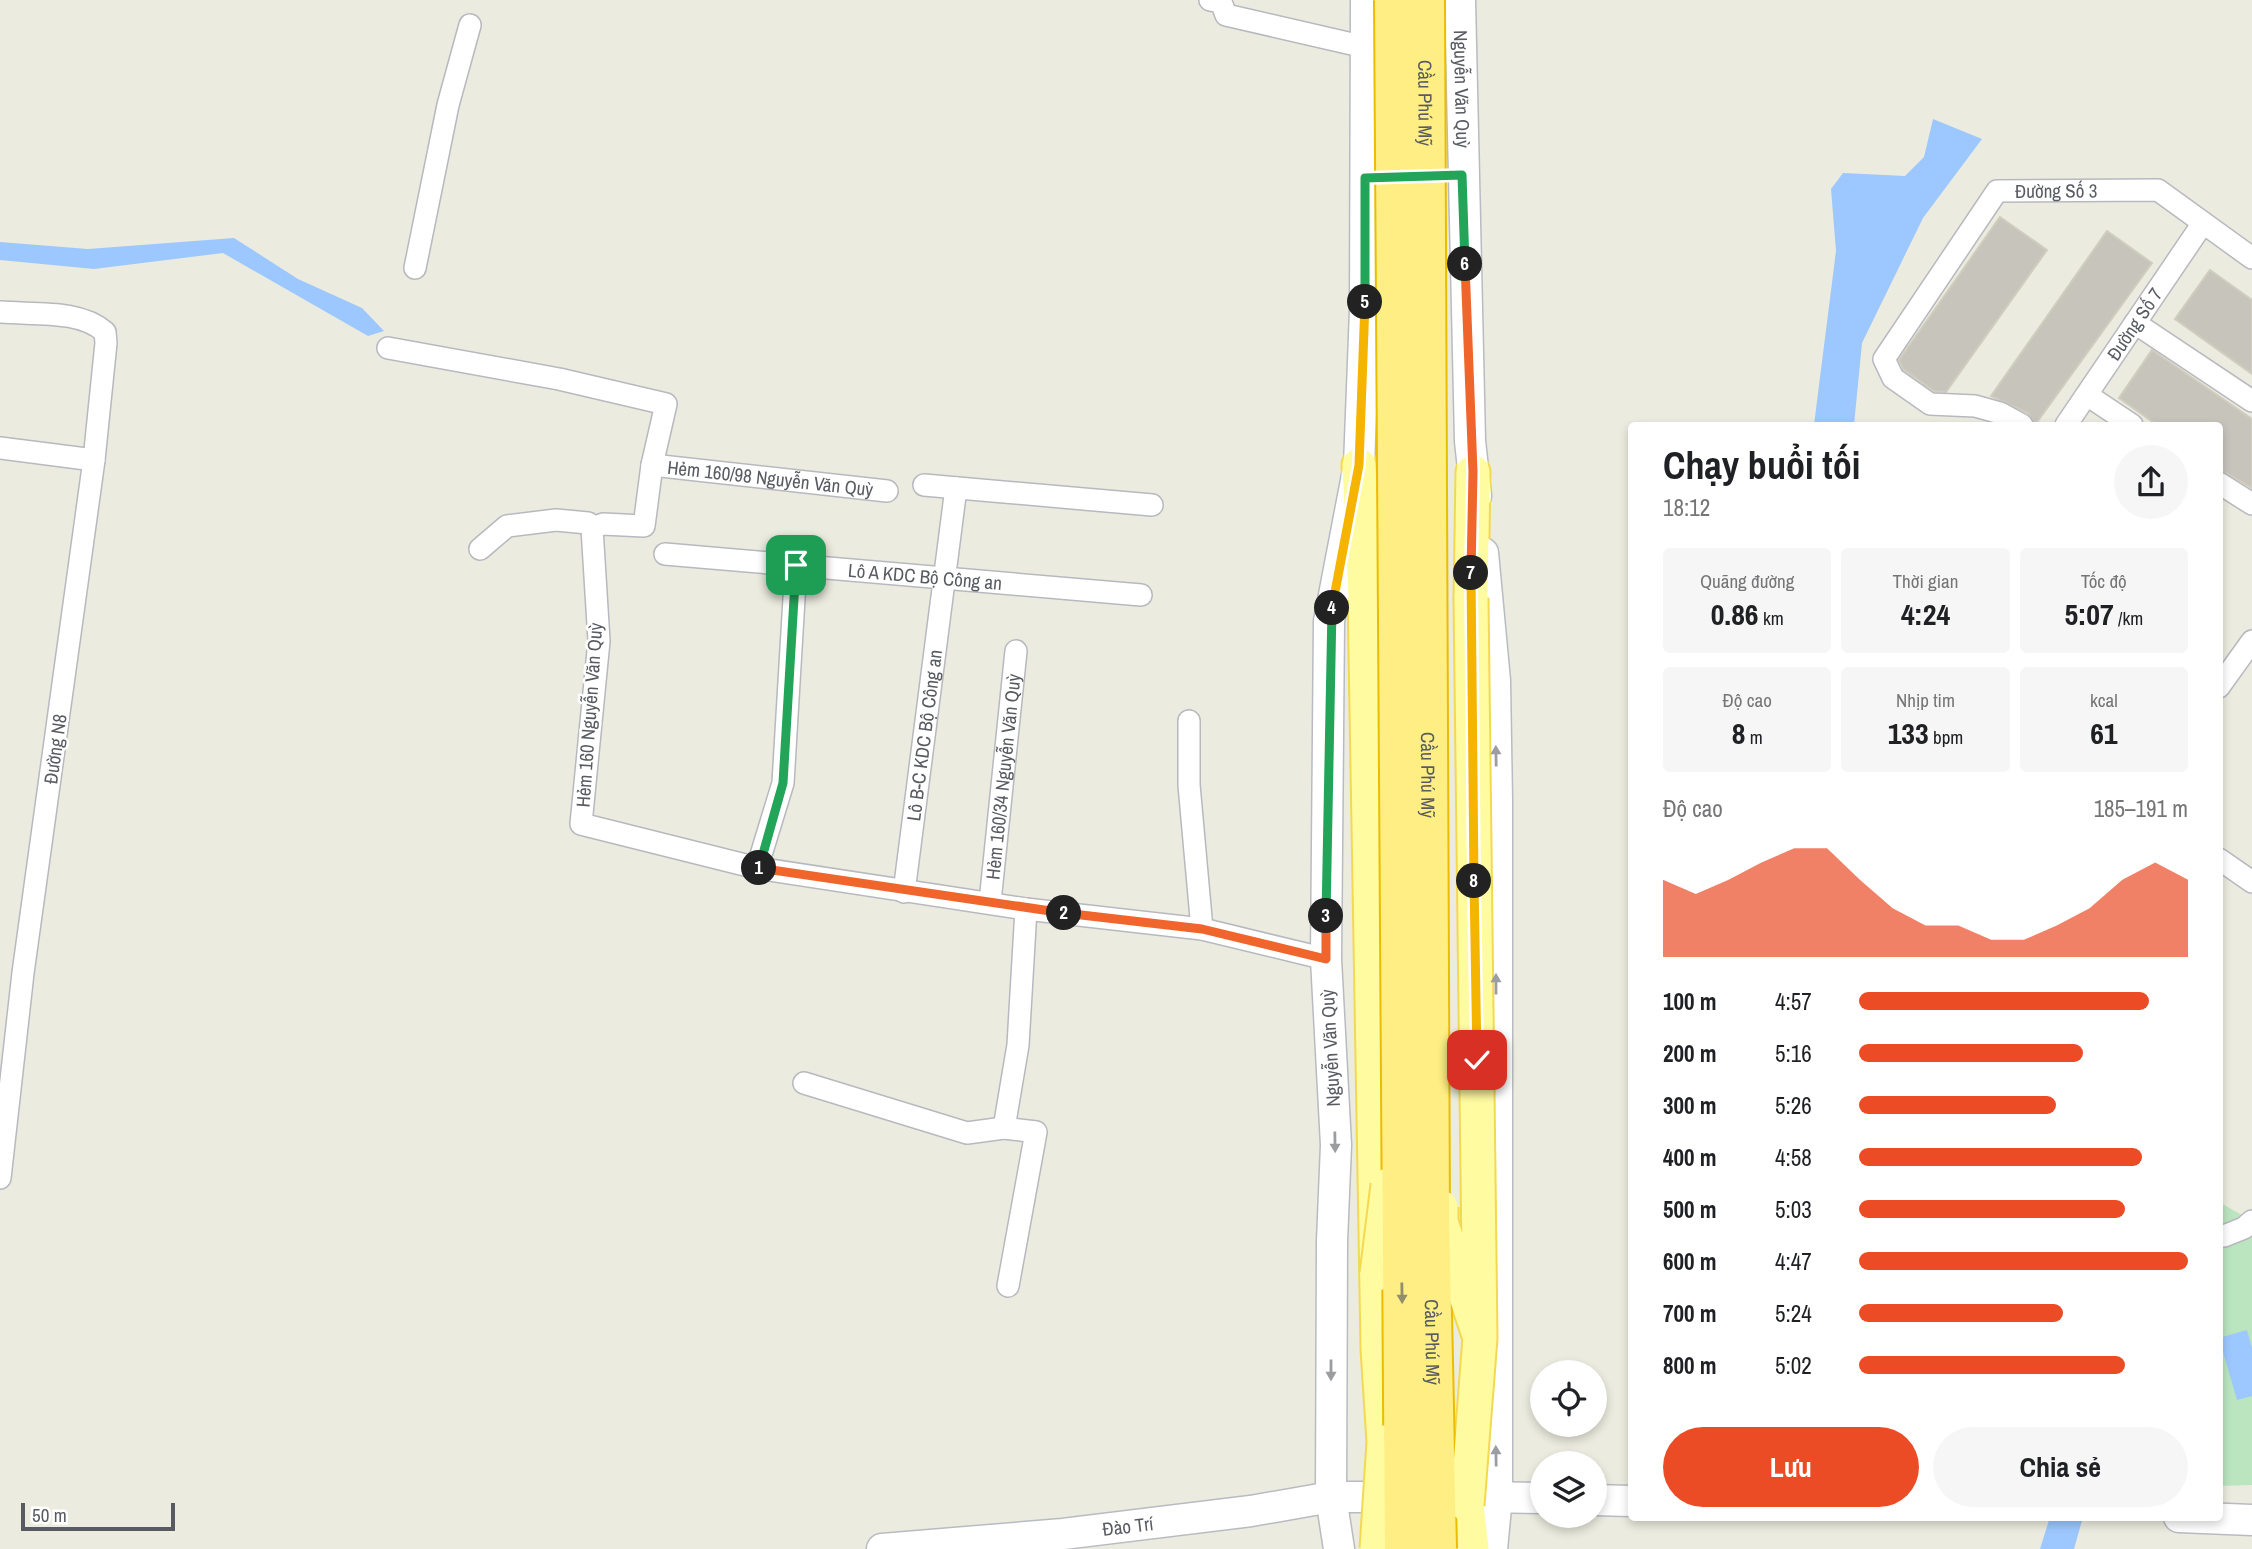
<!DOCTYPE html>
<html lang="vi">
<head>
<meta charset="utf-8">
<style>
  body { margin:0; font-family:"Archivo Narrow",sans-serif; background:#f6f6f6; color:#202124; height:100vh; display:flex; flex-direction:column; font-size:26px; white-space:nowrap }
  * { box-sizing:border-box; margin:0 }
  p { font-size:23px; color:#757577 }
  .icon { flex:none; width:38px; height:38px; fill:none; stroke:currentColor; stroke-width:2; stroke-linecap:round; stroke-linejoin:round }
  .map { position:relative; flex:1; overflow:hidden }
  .details { position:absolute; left:1628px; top:422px; width:595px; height:1099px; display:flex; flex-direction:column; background:#fff; border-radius:7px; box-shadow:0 4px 10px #0003 }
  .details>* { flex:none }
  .controls { position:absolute; left:1530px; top:1360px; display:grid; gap:14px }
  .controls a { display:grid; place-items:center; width:77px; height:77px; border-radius:50%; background:#fff; box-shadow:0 4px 10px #0003; font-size:35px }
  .scale { position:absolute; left:21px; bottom:18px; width:154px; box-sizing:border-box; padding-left:7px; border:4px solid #585b61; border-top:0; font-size:19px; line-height:24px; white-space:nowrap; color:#585b61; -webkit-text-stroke:5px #fff; paint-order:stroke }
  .pin { position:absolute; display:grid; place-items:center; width:60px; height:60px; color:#fff; margin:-30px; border-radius:14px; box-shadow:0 4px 10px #0006 }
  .km { position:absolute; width:35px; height:35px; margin:-18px; border-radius:50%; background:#222; color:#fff; font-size:19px; line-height:35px; text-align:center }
  .round { display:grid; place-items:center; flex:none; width:74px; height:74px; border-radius:37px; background:#f6f6f6 }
  .head { display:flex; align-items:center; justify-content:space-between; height:119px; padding:0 35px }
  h1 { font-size:38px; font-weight:800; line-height:52px }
  .metrics { display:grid; grid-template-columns:repeat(3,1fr); gap:10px; height:119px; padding:7px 35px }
  .metrics div { display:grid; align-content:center; border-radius:7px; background:#f6f6f6; text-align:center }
  .metrics b { font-size:30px; font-weight:800 }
  .metrics small { font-size:19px; font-weight:400 }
  .metrics p { font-size:19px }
  .chart { height:196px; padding:14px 35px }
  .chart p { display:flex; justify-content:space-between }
  .chart svg { width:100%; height:126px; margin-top:7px; fill:#eb4c26; opacity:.7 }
  .button { display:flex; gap:14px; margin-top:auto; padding:14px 35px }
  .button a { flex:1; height:80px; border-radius:42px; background:#eb4c26; color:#fff; font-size:28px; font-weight:800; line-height:80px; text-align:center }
  .button a+a { background:#f6f6f6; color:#202124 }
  ul { padding:0 35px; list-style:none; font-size:23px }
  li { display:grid; grid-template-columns:112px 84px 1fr; align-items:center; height:52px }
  li i { height:18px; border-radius:9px; background:#eb4c26 }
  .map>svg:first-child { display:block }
</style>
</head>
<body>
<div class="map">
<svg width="2252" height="1549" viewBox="0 0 2252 1549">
  <rect width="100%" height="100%" fill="#ecebdf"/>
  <path fill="#bae5bf" d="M2219,1202L2252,1221V1485L2219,1486Z"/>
  <path fill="#9cc8ff" d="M1933,119L1982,139L1923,218L1862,343L1854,425H1814L1836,251L1831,189L1843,173L1905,176L1924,157Z
    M234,238L298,279L362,308L384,331L368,336L223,253L94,269L0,260V242L88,249Z
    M2247,1330L2252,1348V1396L2237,1400L2219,1338Z
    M2050,1517H2083L2074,1549H2040Z"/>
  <path fill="#c7c4bc" stroke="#d0cdbe" stroke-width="2" d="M2000,217L2047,250L1946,392L1934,391L1903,369L1899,360Z
    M2107,231L2152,263L2035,425L2028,413L1991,396Z
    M2210,270L2252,300V374L2175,319Z
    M2152,350L2252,419V488L2219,469V425H2157L2119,398Z"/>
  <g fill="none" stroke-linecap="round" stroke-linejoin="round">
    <defs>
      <g id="street">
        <path d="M1210,0L1221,2L1226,15L1365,47"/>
        <path d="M415,268L448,105L470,25"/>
        <path d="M0,312C33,315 79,309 105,332L106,343L94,460L23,973L0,1178"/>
        <path d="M2135,323L2252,401"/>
        <path d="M388,348L559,379L666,404L652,465L644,526L603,524L592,528L599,641L581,824L757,868L1026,909L1202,929L1326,959"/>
        <path d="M2087,395L2132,425"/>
        <path id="s1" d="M2022,425L2000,413L1975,406L1930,404L1893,378L1884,359L1997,191L2158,190L2252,258"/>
        <path id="s2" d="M2066,425L2203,223"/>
        <path d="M0,448L94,460"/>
        <path id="s3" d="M652,465L887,491"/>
        <path d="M2219,483L2252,504"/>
        <path d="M924,485L1152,505"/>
        <path d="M480,549L507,526L556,520L588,523L592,528"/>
        <path id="s4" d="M665,554L1141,595"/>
        <path d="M2219,687L2252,641"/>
        <path d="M1189,721V785L1202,929"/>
        <path d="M2219,859L2252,882"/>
        <path d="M757,868L783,783L796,565"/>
        <path id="s5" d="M904,892L956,488"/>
        <path id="s6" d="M990,902L1016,651"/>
        <path d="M804,1083L967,1133L1004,1128L1036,1132L1008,1286"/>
        <path d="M1004,1128L1018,1045L1026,909"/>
        <path d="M2224,1236L2244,1228L2252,1221"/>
      </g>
      <g id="secondary">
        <path id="s7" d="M1460,0L1470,441L1476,496"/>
        <path d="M1483,553L1495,681L1497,801V1497L1492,1549"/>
        <path d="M1478,1497L1542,1498"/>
        <path d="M1594,1500L1631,1501"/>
        <path d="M2179,1517L2252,1520"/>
        <path id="s8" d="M882,1549L1063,1534L1251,1511L1331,1497H1403"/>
        <path d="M1339,1549L1331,1497L1332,1241L1336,1145L1326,959L1329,621L1359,465L1365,310L1366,0"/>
      </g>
      <path id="primary" d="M1359,465L1365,594L1378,1349L1384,1442
        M1471,598L1473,472
        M1467,1505L1472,1549"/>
    </defs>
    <use href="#street" stroke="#b7b9bf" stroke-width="24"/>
    <use href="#secondary" stroke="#b8bbc2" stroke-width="33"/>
    <use href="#primary" stroke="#f3d951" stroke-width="37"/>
    <use href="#street" stroke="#fff" stroke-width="21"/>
    <use href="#secondary" stroke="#fff" stroke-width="30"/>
    <use href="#primary" stroke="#fffba1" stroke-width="33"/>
    <defs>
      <path id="primary-bridge" d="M1441,1207V1222L1480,1338
        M1377,1274L1388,1185
        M1467,1505L1480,1338L1471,598
        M1377,1549L1384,1442"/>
      <g id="highway-bridge">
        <path d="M1394,0L1404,1549"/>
        <path id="s9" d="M1425,0L1430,1221L1437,1549"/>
      </g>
    </defs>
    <use href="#primary-bridge" stroke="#f3d951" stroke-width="37" stroke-linecap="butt"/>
    <use href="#highway-bridge" stroke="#ebbd00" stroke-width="42" stroke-linecap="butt"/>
    <use href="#primary-bridge" stroke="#fffba1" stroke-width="33"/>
    <use href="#highway-bridge" stroke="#feee83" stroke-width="38"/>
  </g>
  <defs><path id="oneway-solid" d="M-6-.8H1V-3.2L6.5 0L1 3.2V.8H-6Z" transform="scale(1.75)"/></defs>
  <g fill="#9b9da0">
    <use href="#oneway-solid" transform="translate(1496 756) rotate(-91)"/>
    <use href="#oneway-solid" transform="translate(1496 984) rotate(-90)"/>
    <use href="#oneway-solid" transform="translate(1335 1142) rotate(89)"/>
    <use href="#oneway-solid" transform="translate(1331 1370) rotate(90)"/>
    <use href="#oneway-solid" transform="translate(1496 1456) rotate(-91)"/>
  </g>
  <use fill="#928e6d" href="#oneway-solid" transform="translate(1402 1293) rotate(89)"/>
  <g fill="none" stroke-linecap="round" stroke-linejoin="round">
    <defs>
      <path id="split-1" d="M759,868L783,783L796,565"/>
      <path id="split-2" d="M759,868L1064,913"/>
      <path id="split-3" d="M1064,913L1202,929L1326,959V916"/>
      <path id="split-4" d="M1326,916L1332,608"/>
      <path id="split-5" d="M1332,608L1359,465L1365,302"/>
      <path id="split-6" d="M1365,302V178L1462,175L1465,264"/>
      <path id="split-7" d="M1465,264L1473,472L1471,573"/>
      <path id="split-8" d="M1471,573L1474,881"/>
      <path id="split-9" d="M1474,881L1477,1060"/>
    </defs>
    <use href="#split-1" stroke="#fff" stroke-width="14"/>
    <use href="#split-2" stroke="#fff" stroke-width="14"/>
    <use href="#split-3" stroke="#fff" stroke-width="14"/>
    <use href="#split-4" stroke="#fff" stroke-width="14"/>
    <use href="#split-5" stroke="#fff" stroke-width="14"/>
    <use href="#split-6" stroke="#fff" stroke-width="14"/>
    <use href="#split-7" stroke="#fff" stroke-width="14"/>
    <use href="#split-8" stroke="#fff" stroke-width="14"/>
    <use href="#split-9" stroke="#fff" stroke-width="14"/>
    <use href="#split-1" stroke="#22a559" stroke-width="9"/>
    <use href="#split-2" stroke="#f0652b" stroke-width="9"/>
    <use href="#split-3" stroke="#f0652b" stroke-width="9"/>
    <use href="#split-4" stroke="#22a559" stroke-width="9"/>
    <use href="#split-5" stroke="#f5b400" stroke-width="9"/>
    <use href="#split-6" stroke="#22a559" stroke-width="9"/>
    <use href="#split-7" stroke="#f0652b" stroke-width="9"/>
    <use href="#split-8" stroke="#f5b400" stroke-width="9"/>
    <use href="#split-9" stroke="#f5b400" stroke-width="9"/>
  </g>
  <g text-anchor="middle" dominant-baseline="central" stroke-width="5" stroke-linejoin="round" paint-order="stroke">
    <g font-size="19" fill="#585b61" stroke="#fff">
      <text stroke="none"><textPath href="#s7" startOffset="89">Nguyễn Văn Quỳ</textPath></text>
      <text stroke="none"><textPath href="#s9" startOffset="103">Cầu Phú Mỹ</textPath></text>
      <text stroke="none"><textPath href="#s1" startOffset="424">Đường Số 3</textPath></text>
      <text stroke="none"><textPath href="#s2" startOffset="122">Đường Số 7</textPath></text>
      <text stroke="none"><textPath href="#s3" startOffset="119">Hẻm 160/98 Nguyễn Văn Quỳ</textPath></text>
      <text stroke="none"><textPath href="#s4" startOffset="261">Lô A KDC Bộ Công an</textPath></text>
      <text transform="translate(589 715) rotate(-86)">Hẻm 160 Nguyễn Văn Quỳ</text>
      <text stroke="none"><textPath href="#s5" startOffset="158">Lô B-C KDC Bộ Công an</textPath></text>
      <text transform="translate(55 749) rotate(-82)">Đường N8</text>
      <text stroke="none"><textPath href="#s9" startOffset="775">Cầu Phú Mỹ</textPath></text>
      <text stroke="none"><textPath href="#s6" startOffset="126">Hẻm 160/34 Nguyễn Văn Quỳ</textPath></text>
      <text transform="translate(1330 1048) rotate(-93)">Nguyễn Văn Quỳ</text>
      <text stroke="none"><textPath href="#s9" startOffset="1342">Cầu Phú Mỹ</textPath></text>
      <text stroke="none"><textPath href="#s8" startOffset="247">Đào Trí</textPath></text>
    </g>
  </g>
</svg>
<div class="controls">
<a><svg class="icon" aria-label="locate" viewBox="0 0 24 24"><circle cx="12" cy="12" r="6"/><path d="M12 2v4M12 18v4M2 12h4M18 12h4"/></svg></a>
<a><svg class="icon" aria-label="layers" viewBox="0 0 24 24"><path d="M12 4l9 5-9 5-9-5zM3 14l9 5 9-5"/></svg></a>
</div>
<div class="scale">50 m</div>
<div class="pin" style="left:796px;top:565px;background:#1e9e55"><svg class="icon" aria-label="arrive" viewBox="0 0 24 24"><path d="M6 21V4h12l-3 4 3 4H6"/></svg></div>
<div class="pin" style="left:1477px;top:1060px;background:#d93025"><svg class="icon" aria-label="check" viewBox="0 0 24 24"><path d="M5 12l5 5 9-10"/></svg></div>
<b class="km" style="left:759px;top:868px">1</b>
<b class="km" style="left:1064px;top:913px">2</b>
<b class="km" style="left:1326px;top:916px">3</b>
<b class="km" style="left:1332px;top:608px">4</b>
<b class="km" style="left:1365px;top:302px">5</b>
<b class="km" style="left:1465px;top:264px">6</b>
<b class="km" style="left:1471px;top:573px">7</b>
<b class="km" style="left:1474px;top:881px">8</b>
<section class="details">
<div class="head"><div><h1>Chạy buổi tối</h1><p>18:12</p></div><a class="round"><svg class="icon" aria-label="share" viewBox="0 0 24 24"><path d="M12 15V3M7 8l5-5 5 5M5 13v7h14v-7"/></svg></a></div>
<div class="metrics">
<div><p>Quãng đường</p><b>0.86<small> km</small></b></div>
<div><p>Thời gian</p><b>4:24</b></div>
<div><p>Tốc độ</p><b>5:07<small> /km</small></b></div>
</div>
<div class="metrics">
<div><p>Độ cao</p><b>8<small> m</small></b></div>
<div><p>Nhịp tim</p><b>133<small> bpm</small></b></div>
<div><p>kcal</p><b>61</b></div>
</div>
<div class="chart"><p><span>Độ cao</span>185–191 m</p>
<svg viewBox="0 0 160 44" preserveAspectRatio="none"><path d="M0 44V17L10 22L20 17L30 11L40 6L50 6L60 17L70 27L80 33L90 33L100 38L110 38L120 33L130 27L140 17L150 11L160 17V44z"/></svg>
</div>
<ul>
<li><b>100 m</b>4:57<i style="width:88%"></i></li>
<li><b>200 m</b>5:16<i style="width:68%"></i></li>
<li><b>300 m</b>5:26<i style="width:60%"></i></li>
<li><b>400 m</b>4:58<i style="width:86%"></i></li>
<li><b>500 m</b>5:03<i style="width:81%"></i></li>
<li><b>600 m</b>4:47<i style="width:100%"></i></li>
<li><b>700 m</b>5:24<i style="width:62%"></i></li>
<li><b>800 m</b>5:02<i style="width:81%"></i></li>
</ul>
<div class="button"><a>Lưu</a><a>Chia sẻ</a></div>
</section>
</div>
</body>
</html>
